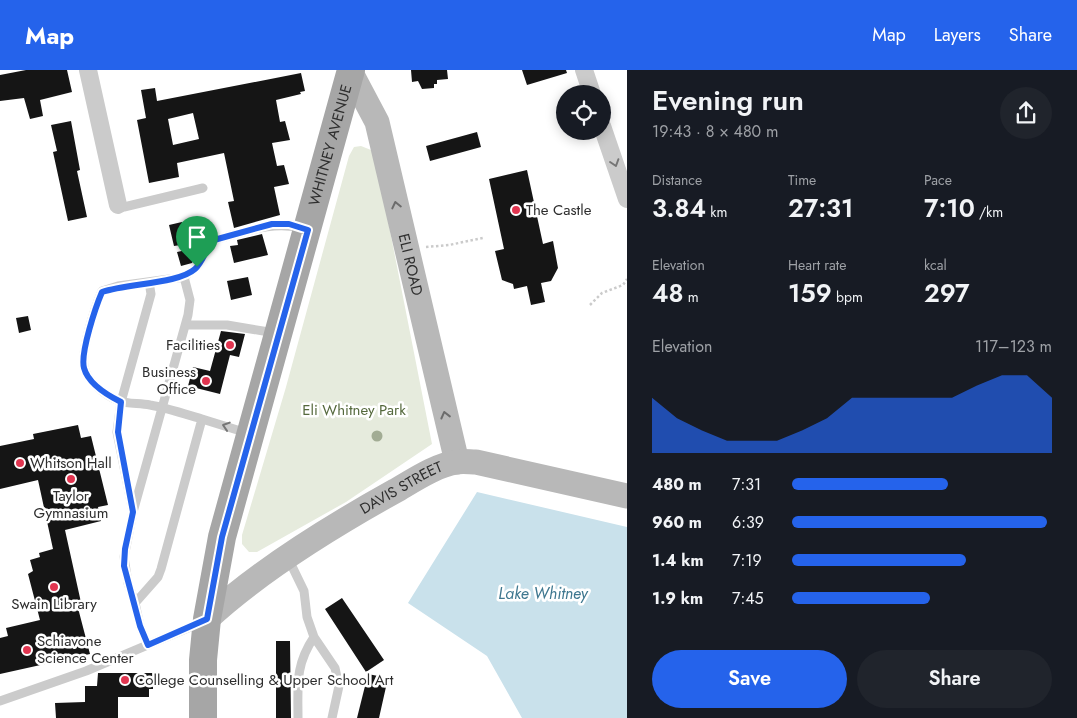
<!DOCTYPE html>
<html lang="en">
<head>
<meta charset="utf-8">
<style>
  body { margin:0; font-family:Jost,sans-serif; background:#20242c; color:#f1f3f6; height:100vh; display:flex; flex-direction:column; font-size:19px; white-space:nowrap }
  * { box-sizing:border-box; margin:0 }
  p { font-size:16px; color:#9ea1a6 }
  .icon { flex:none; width:28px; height:28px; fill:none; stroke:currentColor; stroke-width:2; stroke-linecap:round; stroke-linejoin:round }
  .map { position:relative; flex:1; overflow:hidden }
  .side { display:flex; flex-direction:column; background:#171b24; width:450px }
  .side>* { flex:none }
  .buttons { position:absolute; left:556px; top:15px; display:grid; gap:10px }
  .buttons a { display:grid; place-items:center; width:55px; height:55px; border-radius:50%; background:#171b24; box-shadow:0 2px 12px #0003; font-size:25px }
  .pin { position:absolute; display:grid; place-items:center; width:42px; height:42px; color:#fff; margin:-51px -21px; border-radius:50% 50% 50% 0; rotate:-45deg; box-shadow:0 0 5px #0007 }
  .pin .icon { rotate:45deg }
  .round { display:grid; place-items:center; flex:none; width:52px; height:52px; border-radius:26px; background:#20242c }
  .overview { display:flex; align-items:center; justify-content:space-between; height:85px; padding:0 25px }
  h1 { font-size:28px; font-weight:600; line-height:38px }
  .stats { display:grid; grid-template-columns:repeat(3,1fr); gap:8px; height:85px; padding:5px 25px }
  .stats div { display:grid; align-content:center }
  .stats b { font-size:25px; font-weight:600 }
  .stats small { font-size:14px; font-weight:400 }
  .stats p { font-size:14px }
  .chart { height:140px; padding:10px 25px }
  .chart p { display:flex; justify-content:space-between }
  .chart svg { width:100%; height:90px; margin-top:5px; fill:#2563eb; opacity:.7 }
  .primary-button { display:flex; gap:10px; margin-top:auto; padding:10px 25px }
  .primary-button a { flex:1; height:58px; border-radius:30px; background:#2563eb; color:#fff; font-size:20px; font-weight:600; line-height:58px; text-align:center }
  .primary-button a+a { background:#20242c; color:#f1f3f6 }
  ul { padding:0 25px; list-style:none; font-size:16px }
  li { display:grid; grid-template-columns:80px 60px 1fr; align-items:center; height:38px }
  li i { height:12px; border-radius:6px; background:#2563eb }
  header { display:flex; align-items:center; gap:30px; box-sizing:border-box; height:70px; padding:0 25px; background:#2563eb; color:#fff }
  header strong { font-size:24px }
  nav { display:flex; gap:28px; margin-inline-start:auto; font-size:18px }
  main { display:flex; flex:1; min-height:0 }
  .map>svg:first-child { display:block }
</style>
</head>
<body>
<header>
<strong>Map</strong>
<nav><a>Map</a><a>Layers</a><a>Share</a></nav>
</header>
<main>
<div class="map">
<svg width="627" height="648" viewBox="0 0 627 648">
  <rect width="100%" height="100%" fill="#fff"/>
  <path fill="#e6ebdd" d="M361,76L371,80L376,90L432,374L346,432L257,482H249L242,474V465L286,317L349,86L354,77Z"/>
  <path fill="#c9e1eb" d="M477,422L627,457V648H522L487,586L408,533Z"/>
  <path fill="#151515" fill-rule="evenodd" d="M26,0H67L72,22L40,30L43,46L30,49L24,28L0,31V5Z
    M411,0H447L448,9L437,10V14H434V18L422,19L418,11L412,12Z
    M522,0H566L567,3L527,15Z
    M301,3L305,21L300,22L301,24L276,30L280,52L285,51L290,70L272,73L277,96L284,95L289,114L274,117L280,145L234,158L228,132L234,131L224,83L177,93L179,107L149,113L137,50L146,48L141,20L155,18L157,31ZM193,43L199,69L173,75L168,49Z
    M71,51L80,100L77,101L87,147L68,151L53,82L57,81L51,55Z
    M477,62L481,77L430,91L426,76Z
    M527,100L543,174L553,171L558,198L551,211L541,213L545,232L531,235L527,216L514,219L513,214L502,210L495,181L504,179L489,109Z
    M182,152L187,174L174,176L169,155Z
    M262,164L268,185L234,193L230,176L238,175L237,170Z
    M191,179L194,189L192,193L181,196L177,182Z
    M248,207L252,225L231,230L227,211Z
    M28,246L31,260L19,263L16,248Z
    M221,261L245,264L239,287L230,285L220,324L188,316L193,297L210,301Z
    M78,355L81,368L91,366L108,435L98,437L101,451L65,460L82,537L78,538L90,584L0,604V568L8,566L6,558L40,550L28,504L33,501L30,490L40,487L39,483L53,479L38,410L0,419V376L34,369L33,364Z
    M342,528L384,590L366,602L325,539Z
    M276,571H290L291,648H276Z
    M98,603H153V619H149V627H118V648H56L55,633L85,632V616H97Z
    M368,604L388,608L379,648H357Z"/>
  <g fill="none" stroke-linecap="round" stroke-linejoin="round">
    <path stroke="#cbcbcb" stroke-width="2.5" stroke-dasharray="2.5 2.5" stroke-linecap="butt" d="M426,177L449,175L483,168
      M590,235L602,223L623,215L627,209"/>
    <path stroke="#cbcbcb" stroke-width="9" d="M118,135L124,137L203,118
      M184,207L197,197L207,177L214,170C245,162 273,150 305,159
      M186,255H227L275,263
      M202,349L247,363
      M133,442L188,245L190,230L184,207L118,216L102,221C95,237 81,280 84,296C86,311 106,326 119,331C128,334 140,333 150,335C167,338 185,344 202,349L161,499L158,507L135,533L140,556L148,575
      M288,488L304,521L307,547L314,567L335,598L339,616L332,648
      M135,533L128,513L124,487L133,442L117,362L121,332L151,224L149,212
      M0,631L86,601L202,552
      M298,648C298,615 295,595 314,567"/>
    <path stroke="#cbcbcb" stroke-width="18" d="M88,0L118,135
      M584,0L592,24
      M602,56L627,129"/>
    <g stroke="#b8b8b8" stroke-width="25">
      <path id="s1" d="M351,3L377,52L457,392"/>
      <path id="s2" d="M207,549C260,500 332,456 395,421C414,410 436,395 457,392C463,391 470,392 476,392L627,426"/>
    </g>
    <path stroke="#a6a6a6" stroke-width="28" id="s3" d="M203,648V590L207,549L222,467L351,0"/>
  </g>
  <circle fill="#a2ac94" cx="377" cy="366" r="5.5"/>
  <defs><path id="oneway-chevron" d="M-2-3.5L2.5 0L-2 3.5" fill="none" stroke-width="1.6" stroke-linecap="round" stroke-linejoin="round" transform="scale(1.25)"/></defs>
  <g stroke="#757575">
    <use href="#oneway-chevron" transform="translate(615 93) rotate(72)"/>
    <use href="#oneway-chevron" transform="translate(226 356) rotate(-162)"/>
  </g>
  <g stroke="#6c6c6c">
    <use href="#oneway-chevron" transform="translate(396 135) rotate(-103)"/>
    <use href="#oneway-chevron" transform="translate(445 345) rotate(-104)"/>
  </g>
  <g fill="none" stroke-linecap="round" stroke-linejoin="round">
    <defs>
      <path id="route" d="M272,154H289L308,160L222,467L207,549L148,575L140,556L124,496L125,479L133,442L118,362L121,332C107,325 88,313 84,298C80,283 96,236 102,222C128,213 178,214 195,199C203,192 206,178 214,170Z"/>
    </defs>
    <use href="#route" stroke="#fff" stroke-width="10"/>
    <use href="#route" stroke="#2563eb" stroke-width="6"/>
  </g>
  <g fill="#e13550" stroke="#fff" stroke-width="2">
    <circle cx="516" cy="140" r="5"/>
    <circle cx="230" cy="275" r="5"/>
    <circle cx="206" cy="311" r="5"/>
    <circle cx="20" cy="393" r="5"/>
    <circle cx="71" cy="409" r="5"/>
    <circle cx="54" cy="517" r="5"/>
    <circle cx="27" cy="580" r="5"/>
    <circle cx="125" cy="610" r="5"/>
  </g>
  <g text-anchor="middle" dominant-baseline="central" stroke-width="5" stroke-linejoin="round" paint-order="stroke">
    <g font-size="15" fill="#2e2e2e" stroke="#fff">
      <text stroke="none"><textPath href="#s3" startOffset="589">WHITNEY AVENUE</textPath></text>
      <text stroke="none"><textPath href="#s1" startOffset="202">ELI ROAD</textPath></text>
      <text stroke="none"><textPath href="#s2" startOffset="235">DAVIS STREET</textPath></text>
    </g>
    <g font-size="15" fill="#2e2e2e" stroke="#fff" text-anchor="start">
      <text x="526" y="140">The Castle</text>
      <text x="220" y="275" text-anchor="end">Facilities</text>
      <text x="196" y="302" text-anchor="end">Business<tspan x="196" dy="17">Office</tspan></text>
      <text x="30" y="393">Whitson Hall</text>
      <text x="71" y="426" text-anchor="middle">Taylor<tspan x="71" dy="17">Gymnasium</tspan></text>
      <text x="54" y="534" text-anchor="middle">Swain Library</text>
      <text x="37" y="571">Schiavone<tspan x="37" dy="17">Science Center</tspan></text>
      <text x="135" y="610">College Counselling &amp; Upper School Art</text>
    </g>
    <g font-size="15" fill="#55693d" stroke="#fff">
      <text x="354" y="340">Eli Whitney Park</text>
    </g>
    <g font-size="16" font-style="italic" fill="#3e778f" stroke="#fff">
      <text x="543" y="523">Lake Whitney</text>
    </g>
  </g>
</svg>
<div class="buttons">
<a><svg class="icon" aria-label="locate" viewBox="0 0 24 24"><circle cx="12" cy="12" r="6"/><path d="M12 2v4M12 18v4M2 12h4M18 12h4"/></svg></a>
</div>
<div class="pin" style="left:197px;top:197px;background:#1e9e55"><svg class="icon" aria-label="arrive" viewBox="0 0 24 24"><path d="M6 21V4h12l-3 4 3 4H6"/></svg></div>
</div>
<section class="side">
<div class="overview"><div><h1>Evening run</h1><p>19:43 · 8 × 480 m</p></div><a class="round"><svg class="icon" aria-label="share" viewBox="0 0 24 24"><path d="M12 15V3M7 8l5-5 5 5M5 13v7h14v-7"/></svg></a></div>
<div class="stats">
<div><p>Distance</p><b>3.84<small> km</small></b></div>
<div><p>Time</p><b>27:31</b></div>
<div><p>Pace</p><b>7:10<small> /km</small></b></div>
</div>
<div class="stats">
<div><p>Elevation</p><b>48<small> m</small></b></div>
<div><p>Heart rate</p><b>159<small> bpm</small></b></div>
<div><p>kcal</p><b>297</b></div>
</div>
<div class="chart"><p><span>Elevation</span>117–123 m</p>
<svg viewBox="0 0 160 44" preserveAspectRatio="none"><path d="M0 44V17L10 27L20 33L30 38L40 38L50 38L60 33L70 27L80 17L90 17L100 17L110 17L120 17L130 11L140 6L150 6L160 17V44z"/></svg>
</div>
<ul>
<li><b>480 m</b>7:31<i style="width:60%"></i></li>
<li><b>960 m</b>6:39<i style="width:98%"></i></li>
<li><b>1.4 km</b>7:19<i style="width:67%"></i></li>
<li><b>1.9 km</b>7:45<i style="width:53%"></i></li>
</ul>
<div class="primary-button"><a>Save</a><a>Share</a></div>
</section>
</main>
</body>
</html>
